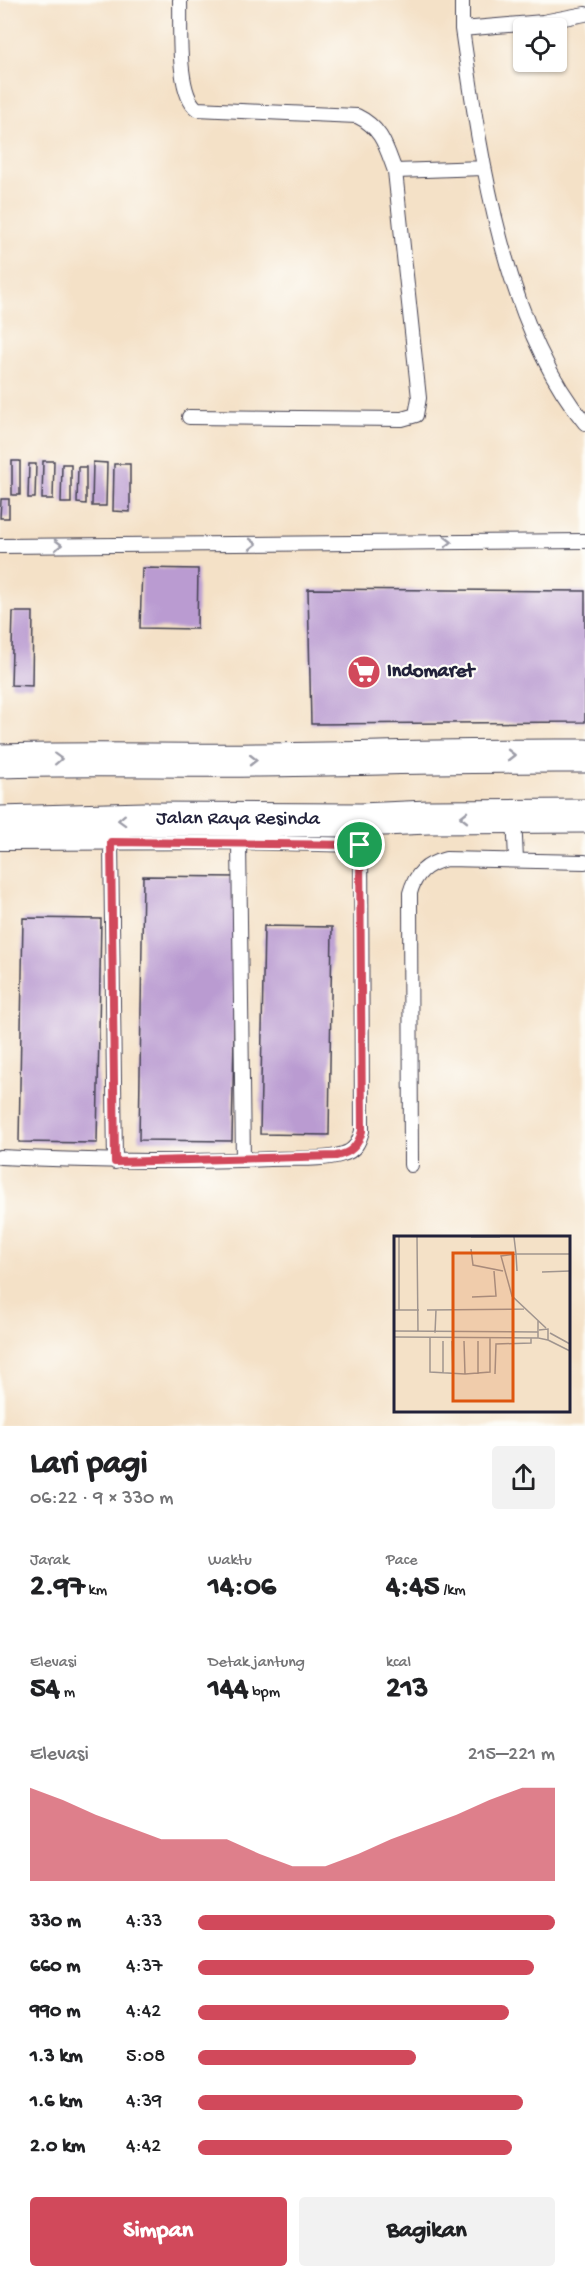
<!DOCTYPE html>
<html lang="id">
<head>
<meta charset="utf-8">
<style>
  body { margin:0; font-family:"Gochi Hand",sans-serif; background:#f2f2f2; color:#202124; height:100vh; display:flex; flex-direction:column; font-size:22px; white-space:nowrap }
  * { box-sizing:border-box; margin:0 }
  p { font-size:20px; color:#757577 }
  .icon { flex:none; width:33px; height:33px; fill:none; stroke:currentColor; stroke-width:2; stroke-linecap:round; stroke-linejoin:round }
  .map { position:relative; height:1426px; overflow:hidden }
  .details { display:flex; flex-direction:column; background:#fff; flex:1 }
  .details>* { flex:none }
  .buttons { position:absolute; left:513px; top:18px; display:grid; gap:12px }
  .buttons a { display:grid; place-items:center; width:54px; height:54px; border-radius:6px; background:#fff; box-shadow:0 2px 4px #0004; font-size:30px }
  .pin { position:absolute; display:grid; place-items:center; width:51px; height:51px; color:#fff; margin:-26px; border:3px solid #fff; border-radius:50%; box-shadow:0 2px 6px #0007 }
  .round { display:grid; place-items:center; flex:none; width:63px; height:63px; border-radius:6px; background:#f2f2f2 }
  .summary { display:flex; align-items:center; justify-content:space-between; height:102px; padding:0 30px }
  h1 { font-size:33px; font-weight:700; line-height:45px }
  .figures { display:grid; grid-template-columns:repeat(3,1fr); gap:9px; height:102px; padding:6px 30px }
  .figures div { display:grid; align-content:center }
  .figures b { font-size:30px; font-weight:700 }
  .figures small { font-size:16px; font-weight:400 }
  .figures p { font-size:16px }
  .chart { height:168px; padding:12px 30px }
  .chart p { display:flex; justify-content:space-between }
  .chart svg { width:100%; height:108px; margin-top:6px; fill:#d1495b; opacity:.7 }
  .action { display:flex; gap:12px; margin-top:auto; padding:12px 30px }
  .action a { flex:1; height:69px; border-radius:6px; background:#d1495b; color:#fff; font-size:24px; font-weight:700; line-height:69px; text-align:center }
  .action a+a { background:#f2f2f2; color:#202124 }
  ul { padding:0 30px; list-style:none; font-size:20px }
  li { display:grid; grid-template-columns:96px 72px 1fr; align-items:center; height:45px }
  li i { height:15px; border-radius:8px; background:#d1495b }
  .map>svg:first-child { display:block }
</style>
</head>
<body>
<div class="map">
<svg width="585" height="1426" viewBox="0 0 585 1426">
  <rect width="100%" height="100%" fill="#fdfcf7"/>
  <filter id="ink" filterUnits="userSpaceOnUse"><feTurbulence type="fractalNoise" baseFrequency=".0167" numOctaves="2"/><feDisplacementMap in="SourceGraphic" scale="12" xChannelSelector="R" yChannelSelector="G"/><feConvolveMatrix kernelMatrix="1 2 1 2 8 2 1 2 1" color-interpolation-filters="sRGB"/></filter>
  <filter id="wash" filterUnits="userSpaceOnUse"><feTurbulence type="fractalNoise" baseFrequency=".008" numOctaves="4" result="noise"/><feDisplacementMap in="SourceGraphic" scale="24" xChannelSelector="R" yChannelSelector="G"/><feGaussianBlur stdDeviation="1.35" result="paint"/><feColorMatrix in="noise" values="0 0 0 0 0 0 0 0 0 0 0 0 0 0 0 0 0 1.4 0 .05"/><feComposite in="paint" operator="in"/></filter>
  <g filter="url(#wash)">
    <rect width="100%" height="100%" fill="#f4e1c7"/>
    <g id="blocks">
      <path fill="#ba9bd1" d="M12,461H20V495H12Z
        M43,461H54L53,499H42Z
        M93,462L107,463L106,506H92Z
        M29,464H36L35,498H28Z
        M62,464H71V503H61Z
        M114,464H130V512L113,511Z
        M78,467H86V504L77,503Z
        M1,499H9V518H0Z
        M142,568L198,569L197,629L140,628Z
        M308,589L585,591V722L311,724Z
        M13,612H33L32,686L11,685Z
        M143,876L237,877L232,1141L139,1140Z
        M23,918L101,919L97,1143L19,1142Z
        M264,926L332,927L329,1135L260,1134Z"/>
    </g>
  </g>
  <g filter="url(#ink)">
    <use href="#blocks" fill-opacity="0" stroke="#423f50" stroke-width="1.5"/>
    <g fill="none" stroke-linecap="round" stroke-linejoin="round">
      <defs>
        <path id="service" d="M180,0C181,27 176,93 197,109L357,116C382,128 386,147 395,171L484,168
          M462,0V29
          M585,14L543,22L462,29C480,154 503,324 585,423
          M189,417L402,419L416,415L419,398L395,171
          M0,546L585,541
          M514,817L516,859
          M111,842L115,1162
          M239,842L243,1160
          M0,843L239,842L360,845
          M0,1157C90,1161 180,1163 270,1159C293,1158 322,1161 343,1154C355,1151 359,1142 362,1131L361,820
          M411,1165L410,893C415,874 426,864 446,859L585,862"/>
        <g id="tertiary">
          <path d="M0,761C86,758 172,761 258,760C367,759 476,755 585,756"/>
          <path id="s1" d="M0,823L144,819L361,820L428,817L585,816"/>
        </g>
      </defs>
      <use href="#service" stroke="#423f50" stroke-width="16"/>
      <use href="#tertiary" stroke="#423f50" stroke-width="35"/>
      <use href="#service" stroke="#fff" stroke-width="14"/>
      <use href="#tertiary" stroke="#fff" stroke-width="33"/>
    </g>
    <defs><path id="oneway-chevron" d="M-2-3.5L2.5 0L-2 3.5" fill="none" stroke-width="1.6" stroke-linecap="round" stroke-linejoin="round" transform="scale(1.5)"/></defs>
    <g stroke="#9c9ca7">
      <use href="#oneway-chevron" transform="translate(448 542) rotate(-1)"/>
      <use href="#oneway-chevron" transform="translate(253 544) rotate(-1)"/>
      <use href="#oneway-chevron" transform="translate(58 545) rotate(-1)"/>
      <use href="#oneway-chevron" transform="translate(511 755)"/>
      <use href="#oneway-chevron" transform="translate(58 759) rotate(-2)"/>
      <use href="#oneway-chevron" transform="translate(253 760)"/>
      <use href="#oneway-chevron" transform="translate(464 817) rotate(180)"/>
      <use href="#oneway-chevron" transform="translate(122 820) rotate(178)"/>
    </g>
  </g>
  <g fill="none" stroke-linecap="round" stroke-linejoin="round" filter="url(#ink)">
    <defs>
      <path id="route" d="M111,842L360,845L362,1131C358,1146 351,1153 336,1156L115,1162Z"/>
    </defs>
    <use href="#route" stroke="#fff" stroke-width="12"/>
    <use href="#route" stroke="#d1495b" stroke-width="8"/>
  </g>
  <defs>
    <symbol id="supermarket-disc" viewBox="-11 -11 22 22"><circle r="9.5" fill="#d1495b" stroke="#fdfcf7"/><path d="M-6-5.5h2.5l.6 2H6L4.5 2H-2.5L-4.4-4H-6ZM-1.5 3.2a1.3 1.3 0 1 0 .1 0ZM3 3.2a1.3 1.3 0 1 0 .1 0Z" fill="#fff"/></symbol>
  </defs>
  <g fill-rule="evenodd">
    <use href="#supermarket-disc" x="345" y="653" width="38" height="38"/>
  </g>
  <g text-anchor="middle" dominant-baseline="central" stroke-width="4.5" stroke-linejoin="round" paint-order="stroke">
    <g font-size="20" font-weight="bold" fill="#22223b" stroke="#fdfcf7" text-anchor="start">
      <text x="387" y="672">Indomaret</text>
    </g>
    <g font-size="20" fill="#22223b" stroke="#fdfcf7">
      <text stroke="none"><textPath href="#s1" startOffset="238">Jalan Raya Resinda</textPath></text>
    </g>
  </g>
  <g transform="translate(394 1236)">
    <rect width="176" height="176" fill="#f4e1c7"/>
    <path fill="none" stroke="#a0958f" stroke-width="1.5" d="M23,1L24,96M77,1H106M120,1L122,18H176M77,13L79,29L109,35M123,35L122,18L107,20L118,60L152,92M148,36L176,35M78,61L102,60L100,35M0,74H25M5,74V1M33,74L130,73M144,85V102L154,104V93L145,94M0,95L144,96M41,97L42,74M156,97L176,108M0,101L144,102M36,102V136L71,138L96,136V102M154,104L176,115M49,105V137M58,105L59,137M70,105L71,138M84,105V138M101,138L102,108L137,107V102"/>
    <path fill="#de560e" fill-opacity="0.15" stroke="#de560e" stroke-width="3" d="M59,17H119V165H59Z"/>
    <rect width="176" height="176" fill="none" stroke="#22223b" stroke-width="3"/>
  </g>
</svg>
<div class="buttons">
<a><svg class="icon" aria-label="locate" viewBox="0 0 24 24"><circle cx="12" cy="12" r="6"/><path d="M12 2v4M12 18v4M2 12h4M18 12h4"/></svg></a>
</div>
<div class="pin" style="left:360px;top:845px;background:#1e9e55"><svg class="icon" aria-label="arrive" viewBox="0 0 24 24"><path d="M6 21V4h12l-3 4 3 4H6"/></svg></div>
</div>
<section class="details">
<div class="summary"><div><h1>Lari pagi</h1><p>06:22 · 9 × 330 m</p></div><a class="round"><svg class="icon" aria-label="share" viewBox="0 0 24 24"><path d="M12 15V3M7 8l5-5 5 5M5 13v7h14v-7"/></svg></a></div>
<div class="figures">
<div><p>Jarak</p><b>2.97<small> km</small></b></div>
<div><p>Waktu</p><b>14:06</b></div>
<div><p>Pace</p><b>4:45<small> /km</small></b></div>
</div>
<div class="figures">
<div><p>Elevasi</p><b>54<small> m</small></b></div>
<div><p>Detak jantung</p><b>144<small> bpm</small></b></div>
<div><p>kcal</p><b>213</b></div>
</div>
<div class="chart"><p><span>Elevasi</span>215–221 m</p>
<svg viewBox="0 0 160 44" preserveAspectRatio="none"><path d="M0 44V6L10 11L20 17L30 22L40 27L50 27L60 27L70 33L80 38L90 38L100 33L110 27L120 22L130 17L140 11L150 6L160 6V44z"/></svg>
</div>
<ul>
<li><b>330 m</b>4:33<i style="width:100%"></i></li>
<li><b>660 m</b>4:37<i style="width:94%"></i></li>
<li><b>990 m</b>4:42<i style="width:87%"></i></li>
<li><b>1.3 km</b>5:08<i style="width:61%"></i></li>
<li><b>1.6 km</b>4:39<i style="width:91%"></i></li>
<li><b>2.0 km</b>4:42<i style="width:88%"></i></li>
</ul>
<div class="action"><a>Simpan</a><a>Bagikan</a></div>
</section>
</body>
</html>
